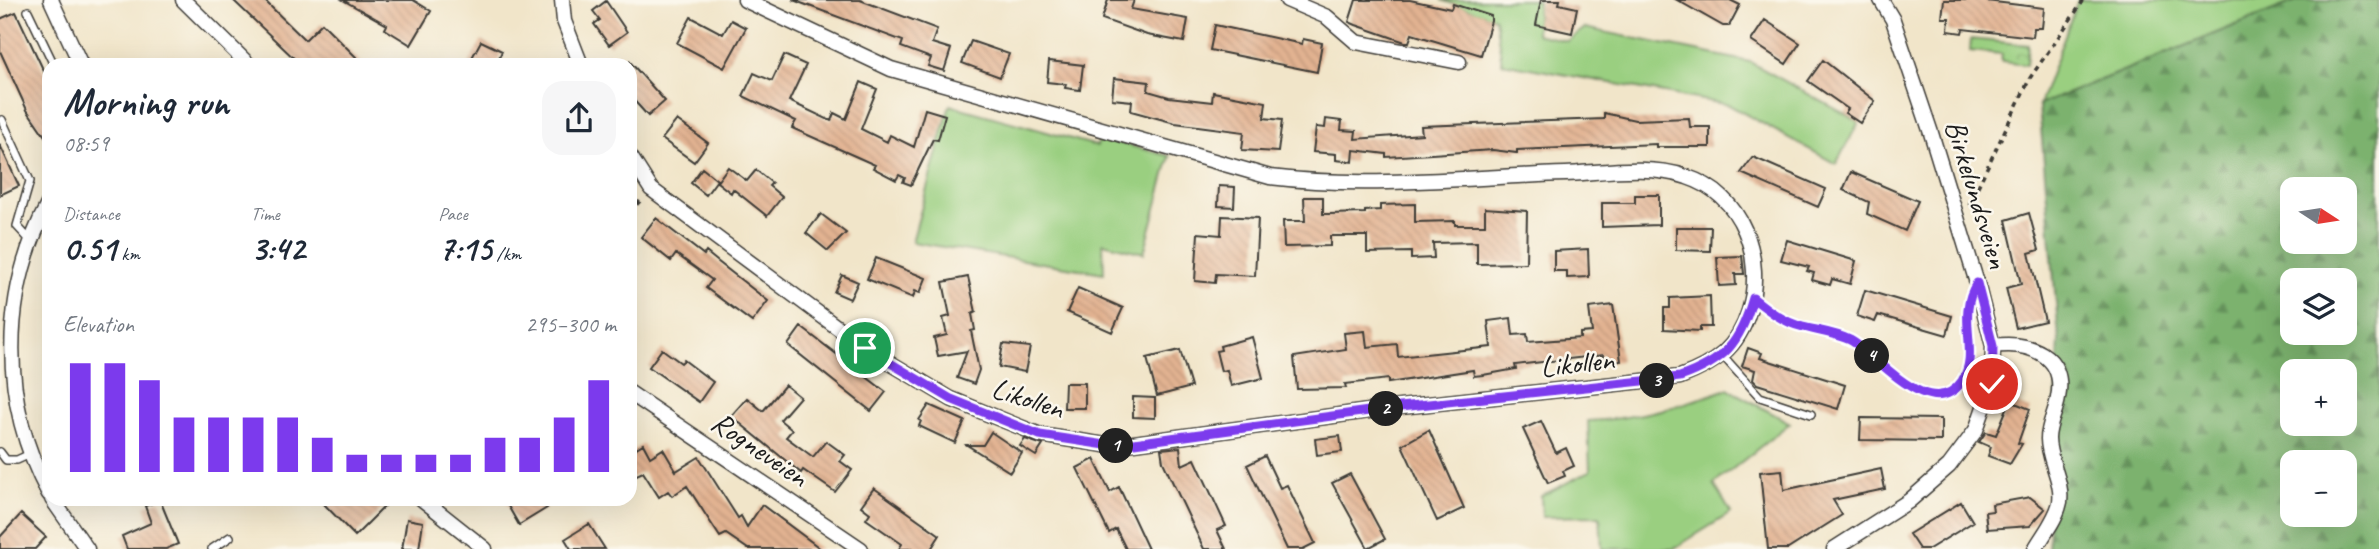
<!DOCTYPE html>
<html lang="en">
<head>
<meta charset="utf-8">
<style>
  body { margin:0; font-family:Caveat,sans-serif; background:#f6f6f7; color:#1f2937; height:100vh; display:flex; flex-direction:column; font-size:26px; white-space:nowrap }
  * { box-sizing:border-box; margin:0 }
  p { font-size:23px; color:#747a83 }
  .icon { flex:none; width:38px; height:38px; fill:none; stroke:currentColor; stroke-width:2; stroke-linecap:round; stroke-linejoin:round }
  .map { position:relative; flex:1; overflow:hidden }
  .sheet { position:absolute; left:42px; top:58px; width:595px; height:448px; display:flex; flex-direction:column; background:#fff; border-radius:21px; box-shadow:0 7px 28px #0002 }
  .sheet>* { flex:none }
  .needle { width:46px; rotate:102deg }
  .buttons { position:absolute; left:2280px; top:177px; display:grid; gap:14px }
  .buttons a { display:grid; place-items:center; width:77px; height:77px; border-radius:14px; background:#fff; box-shadow:0 7px 28px #0002; font-size:35px }
  .pin { position:absolute; display:grid; place-items:center; width:60px; height:60px; color:#fff; margin:-30px; border:4px solid #fff; border-radius:50%; box-shadow:0 2px 7px #0007 }
  .km { position:absolute; width:35px; height:35px; margin:-18px; border-radius:50%; background:#222; color:#fff; font-size:19px; line-height:35px; text-align:center }
  .round { display:grid; place-items:center; flex:none; width:74px; height:74px; border-radius:21px; background:#f6f6f7 }
  .summary { display:flex; align-items:center; justify-content:space-between; height:119px; padding:0 21px }
  h1 { font-size:38px; font-weight:800; line-height:52px }
  .stats { display:grid; grid-template-columns:repeat(3,1fr); gap:10px; height:119px; padding:7px 21px }
  .stats div { display:grid; align-content:center }
  .stats b { font-size:35px; font-weight:800 }
  .stats small { font-size:19px; font-weight:400 }
  .stats p { font-size:19px }
  .chart { height:196px; padding:14px 21px }
  .chart p { display:flex; justify-content:space-between }
  .chart svg { width:100%; height:126px; margin-top:7px; stroke:#7c3aed; stroke-width:6 }
  .map>svg:first-child { display:block }
</style>
</head>
<body>
<div class="map">
<svg width="2379" height="549" viewBox="0 0 2379 549">
  <defs>
    <pattern id="forest-firs" width="22" height="20" patternUnits="userSpaceOnUse" patternTransform="scale(1.75)"><rect width="22" height="20" fill="#7bb26e"/><path d="M5 1l3.5 6h-7zM16 11l3.5 6h-7z" fill="#64905a"/></pattern>
    <pattern id="park-crowns" width="20" height="18" patternUnits="userSpaceOnUse" patternTransform="scale(1.75)"><rect width="20" height="18" fill="#9acf80"/><path d="M2 6a3 3 0 1 1 6 0M12 15a3 3 0 1 1 6 0" fill="none" stroke="#84b16e"/></pattern>
    <pattern id="building-back-hatch" width="6" height="6" patternUnits="userSpaceOnUse" patternTransform="scale(1.75)"><rect width="6" height="6" fill="#e2b291"/><path d="M-1 5l2 2M0 0l6 6M5-1l2 2" fill="none" stroke="#c1987c"/></pattern>
  </defs>
  <rect width="100%" height="100%" fill="#fbf7ec"/>
  <filter id="ink" filterUnits="userSpaceOnUse"><feTurbulence type="fractalNoise" baseFrequency=".0143" numOctaves="2"/><feDisplacementMap in="SourceGraphic" scale="14" xChannelSelector="R" yChannelSelector="G"/><feConvolveMatrix kernelMatrix="1 2 1 2 8 2 1 2 1" color-interpolation-filters="sRGB"/></filter>
  <filter id="wash" filterUnits="userSpaceOnUse"><feTurbulence type="fractalNoise" baseFrequency=".00686" numOctaves="4" result="noise"/><feDisplacementMap in="SourceGraphic" scale="28" xChannelSelector="R" yChannelSelector="G"/><feGaussianBlur stdDeviation="1.57" result="paint"/><feColorMatrix in="noise" values="0 0 0 0 0 0 0 0 0 0 0 0 0 0 0 0 0 1.4 0 .05"/><feComposite in="paint" operator="in"/></filter>
  <g filter="url(#wash)">
    <rect width="100%" height="100%" fill="#f1e5c9"/>
    <path fill="#9acf80" stroke="#5b764e" stroke-width="2" d="M1441,0H1538L1536,34L1567,41L1585,28L1750,62L1859,122L1836,164L1729,105L1502,63L1495,18Z
      M2078,0H2298L2039,105Z
      M950,105L1097,146L1100,138L1170,156L1144,253L1103,243L1104,273L912,242Z
      M1728,389L1790,423L1714,484L1731,513L1673,549H1602L1600,516L1542,517L1541,496L1590,471L1588,421C1637,419 1682,405 1728,389Z"/>
    <path fill="url(#forest-firs)" stroke="#4c6745" stroke-width="2" fill-rule="evenodd" d="M2298,0H2379V549H2048L2059,339L2039,105ZM2292,189H2345V242H2292ZM2292,280H2345V332H2292ZM2292,371H2345V424H2292ZM2292,462H2345V514H2292Z"/>
    <path fill="url(#park-crowns)" stroke="#5b764e" stroke-width="2" d="M1971,39L2028,45L2026,65L2001,62L2002,54L1970,51Z"/>
    <g id="blocks">
      <path fill="url(#building-back-hatch)" d="M233,0H264L305,40L322,23L364,65H301Z
        M343,0H413L431,11L411,45L385,29L387,25Z
        M793,0H860L937,29L932,43L951,49L944,71L928,66L931,58L901,47L903,41Z
        M1108,0H1134L1131,9L1188,19L1184,42L1147,35L1102,19Z
        M1356,0H1410L1451,9L1453,4L1491,16V21L1481,55L1412,34L1409,42H1405L1356,25L1349,22Z
        M1541,0H1560L1559,4L1577,8L1572,33L1536,25Z
        M1677,0H1730L1740,5L1729,26H1723Z
        M1944,0H1978L2044,8L2042,28H2034L2033,37L1963,29L1962,33L1948,31L1949,18H1942Z
        M606,1L627,32L609,45L594,24L600,20L593,11Z
        M16,12L49,82V142L27,110L0,51V19Z
        M691,17L723,34L731,20L746,28L724,68L677,43Z
        M1765,20L1800,43L1786,64L1751,41Z
        M1215,25L1302,44L1303,39L1322,43L1317,72L1210,50Z
        M481,41L502,51L496,65H468Z
        M971,41L1009,54L1000,77L962,63Z
        M784,55L806,65L789,101L831,121L834,113L846,119L861,82L877,89L861,129L887,142L890,135L914,147L925,109L945,115L938,140L933,139L911,185L903,182L905,178L899,175L896,180L873,168L875,165L792,128L796,121L743,96L754,73L772,81Z
        M1823,60L1875,101L1860,123L1845,113L1848,109L1808,81Z
        M1049,61L1083,65L1080,90L1065,88L1066,84L1047,82Z
        M630,62L665,101L648,116L630,96Z
        M1114,78L1149,82L1148,91L1169,97L1212,102L1213,92L1266,102L1264,118L1282,120L1278,152L1242,150L1244,132L1175,123L1131,111L1132,101L1112,99Z
        M1604,113L1635,120L1689,118L1690,127H1710V147H1656V144L1517,150V153L1493,150L1386,157V154L1354,150L1353,162L1336,160V154L1313,152L1316,127L1325,128L1326,119L1342,121L1341,130L1356,131L1355,139L1422,134L1421,126L1604,119Z
        M677,120L708,143L694,162L662,139Z
        M0,145L19,186L0,195Z
        M1753,157L1826,189L1818,207L1741,173Z
        M728,167L747,181L756,170L772,183L769,186L782,197L767,216L733,189L731,193L717,182Z
        M702,168L717,180L706,195L691,183Z
        M1851,172L1918,201L1905,231L1867,214L1869,202L1843,190Z
        M1219,186L1235,187L1234,207L1218,206Z
        M1635,195H1659V225L1602,227V203H1635Z
        M1304,197H1323V214H1329L1365,213V211L1380,210V205L1415,204V222L1455,221V225H1485V208L1527,211L1526,263L1477,264V242L1433,243L1434,258L1411,259V252L1367,253V236H1330V246L1284,247L1283,221H1305Z
        M2029,213L2039,250L2029,253L2045,321L2016,328L2006,288L2021,284L2006,220Z
        M821,214L846,233L828,251L806,233Z
        M1222,216L1258,218L1255,276L1216,274L1215,283L1195,281L1198,233L1221,235Z
        M656,218L704,255L706,252L717,261L768,301L752,322L706,288L712,280L676,254L671,261L641,237Z
        M1676,227H1711L1710,251L1676,250Z
        M1787,240L1856,261L1850,284L1832,279L1830,285L1812,280L1814,273L1807,271L1809,267L1781,260Z
        M1588,249L1589,277L1567,278V271H1554V251Z
        M1742,256L1744,274H1735L1736,285L1719,286L1717,257Z
        M876,258L926,278L920,293L915,291L913,298L867,279Z
        M842,275L858,282L850,299L834,292Z
        M968,277L976,312L972,314L975,330L971,331L979,370L974,384L957,378L967,351L938,356L934,338L947,335L943,318L950,316L943,282Z
        M1078,288L1123,308L1112,332L1067,312Z
        M1865,290L1952,316L1947,335L1878,315L1875,322L1857,316Z
        M1710,296L1711,327H1700V331L1664,329V308H1670V298Z
        M1613,305L1621,361L1604,363L1603,355L1515,365L1516,369L1483,375L1474,376L1473,370L1388,383V379L1345,384L1346,388L1297,389L1294,357L1346,349L1344,333L1365,331L1367,347L1397,344L1398,357L1491,347L1488,321L1511,318L1513,335L1527,334L1528,342L1580,338V333L1592,332L1589,308Z
        M801,327L886,392L871,411L788,345Z
        M1252,337L1263,378L1231,386L1227,370L1221,371L1216,351L1221,350L1220,346Z
        M1003,344L1030,347L1025,372L999,367Z
        M1748,348L1762,353L1760,358L1845,385L1838,409L1757,384L1753,380L1755,370L1742,366Z
        M662,349L681,363L684,360L713,382L699,402L649,367Z
        M1180,350L1191,387L1157,396L1147,358Z
        M1065,383H1085V408H1064Z
        M785,385L800,397L780,420L792,430L786,437L813,457L826,441L845,455L840,461L852,470L835,492L803,470L801,473L731,416L747,398L763,411Z
        M1133,397L1155,398V418L1133,417Z
        M2010,401L2030,409L2018,443L2022,444L2010,464L1988,456L1991,447L1979,442L1986,432L1996,435Z
        M929,405L965,421L955,443L919,426L921,421L919,420Z
        M1861,418L1941,419V441L1860,440Z
        M1541,421L1556,453L1566,448L1574,466L1563,471L1565,476L1548,483L1523,429Z
        M1429,430L1464,508L1437,521L1402,445Z
        M991,432L1022,453L1010,472L967,445H983Z
        M1340,436L1342,452L1317,455L1315,439Z
        M1025,439L1043,445L1036,456L1020,446Z
        M643,444L650,457L663,449L676,471L699,457L738,518L741,516L747,527L762,505L821,549H748L726,534L720,537L687,486L672,496L668,491L659,497L643,472L630,478V452Z
        M1180,447L1182,465L1195,459L1226,526L1217,530L1226,549H1204L1163,462L1161,449Z
        M1265,456L1280,488L1287,485L1315,543L1303,549H1287L1247,465Z
        M1094,459L1110,492L1119,487L1148,549H1126L1116,529L1109,533L1077,468Z
        M1881,469L1885,489L1833,500L1842,515L1788,549H1768L1760,472L1782,470L1784,490Z
        M1350,474L1385,539L1368,548L1332,483Z
        M874,488L940,535L931,549H899L902,544L866,519L870,513L861,506Z
        M2030,497L2045,509L2030,526L1987,529L1985,512L1993,511L1992,504Z
        M319,499H392L355,536Z
        M504,499H541L547,508L519,525Z
        M160,500L178,544L166,549H127L122,536L151,523L145,506Z
        M1961,502L1973,522L1929,549H1919L1909,534Z
        M21,514L46,537L35,549H0V537Z
        M407,519L423,522L419,549H402Z
        M589,524L605,549H571L565,539Z"/>
    </g>
  </g>
  <g filter="url(#ink)">
    <use href="#blocks" fill-opacity="0" stroke="#3c3a36" stroke-width="2"/>
    <g fill="none" stroke-linecap="round" stroke-linejoin="round">
      <defs>
        <path id="lane" d="M28,11L54,65
          M2,120L30,181L17,226L30,240
          M1723,356L1760,397L1811,414
          M0,452L6,460H17L28,455
          M212,549L230,537"/>
        <path id="street" d="M51,0L81,65
          M183,0L249,65
          M562,0L564,21L581,65
          M1287,0L1327,17L1356,42L1459,62
          M630,156L651,189L865,348L951,399L1040,435L1112,446L1391,408L1680,377C1715,364 1738,348 1749,311C1765,258 1743,195 1687,177C1650,164 1604,172 1566,174C1468,177 1367,189 1270,177L891,69L745,0
          M49,202C0,295 0,402 49,494
          M1993,346C2029,341 2067,355 2058,398C2056,412 2048,424 2048,439C2048,460 2063,481 2060,502C2057,518 2043,535 2035,549
          M630,393L861,549
          M52,499L87,549
          M422,499L485,549
          M1834,549L1909,501L1949,466L1976,430L1992,384L1993,346L1977,283L1931,133L1893,20L1881,0"/>
      </defs>
      <use href="#lane" stroke="#3c3a36" stroke-width="10"/>
      <use href="#street" stroke="#3c3a36" stroke-width="17"/>
      <path stroke="#3c3a36" stroke-width="3.5" stroke-dasharray="5 5" stroke-linecap="butt" d="M1969,205L2030,78L2084,0
        M630,212L640,201
        M1765,308C1793,328 1826,326 1854,343C1882,359 1911,409 1949,391C1959,386 1965,377 1968,367C1972,347 1963,327 1967,308"/>
      <use href="#lane" stroke="#fff" stroke-width="7"/>
      <use href="#street" stroke="#fff" stroke-width="14"/>
    </g>
  </g>
  <g fill="none" stroke-linecap="round" stroke-linejoin="round" filter="url(#ink)">
    <defs>
      <path id="route" d="M865,348L951,399L1040,435L1112,446L1391,408L1680,377C1725,361 1740,343 1753,298C1768,310 1783,322 1803,327C1819,331 1835,333 1850,340C1877,354 1931,426 1962,381C1981,352 1955,316 1977,283L1993,346L1992,384"/>
    </defs>
    <use href="#route" stroke="#fff" stroke-width="14"/>
    <use href="#route" stroke="#7c3aed" stroke-width="9"/>
  </g>
  <g text-anchor="middle" dominant-baseline="central" stroke-width="5" stroke-linejoin="round" paint-order="stroke">
    <g font-size="30" fill="#1c1c1c" stroke="#fbf7ec">
      <text transform="translate(1977 194) rotate(73)">Birkelundsveien</text>
      <text transform="translate(1577 363) rotate(-6)">Likollen</text>
      <text transform="translate(1028 398) rotate(18)">Likollen</text>
      <text transform="translate(760 449) rotate(34)">Rogneveien</text>
    </g>
  </g>
</svg>
<div class="buttons">
<a><svg class="needle" viewBox="-14 -14 28 28"><path d="M0-13l5 13h-10z" fill="#e53935"/><path d="M0 13l5-13h-10z" fill="#747a83"/></svg></a>
<a><svg class="icon" aria-label="layers" viewBox="0 0 24 24"><path d="M12 4l9 5-9 5-9-5zM3 14l9 5 9-5"/></svg></a>
<a>+</a>
<a>−</a>
</div>
<div class="pin" style="left:865px;top:348px;background:#1e9e55"><svg class="icon" aria-label="arrive" viewBox="0 0 24 24"><path d="M6 21V4h12l-3 4 3 4H6"/></svg></div>
<div class="pin" style="left:1992px;top:384px;background:#d93025"><svg class="icon" aria-label="check" viewBox="0 0 24 24"><path d="M5 12l5 5 9-10"/></svg></div>
<b class="km" style="left:1116px;top:446px">1</b>
<b class="km" style="left:1386px;top:409px">2</b>
<b class="km" style="left:1657px;top:381px">3</b>
<b class="km" style="left:1872px;top:356px">4</b>
<section class="sheet">
<div class="summary"><div><h1>Morning run</h1><p>08:59</p></div><a class="round"><svg class="icon" aria-label="share" viewBox="0 0 24 24"><path d="M12 15V3M7 8l5-5 5 5M5 13v7h14v-7"/></svg></a></div>
<div class="stats">
<div><p>Distance</p><b>0.51<small> km</small></b></div>
<div><p>Time</p><b>3:42</b></div>
<div><p>Pace</p><b>7:15<small> /km</small></b></div>
</div>
<div class="chart"><p><span>Elevation</span>295–300 m</p>
<svg viewBox="0 0 160 44" preserveAspectRatio="none"><path d="M5 44V6M15 44V6M25 44V12M35 44V25M45 44V25M55 44V25M65 44V25M75 44V32M85 44V38M95 44V38M105 44V38M115 44V38M125 44V32M135 44V32M145 44V25M155 44V12"/></svg>
</div>
</section>
</div>
</body>
</html>
